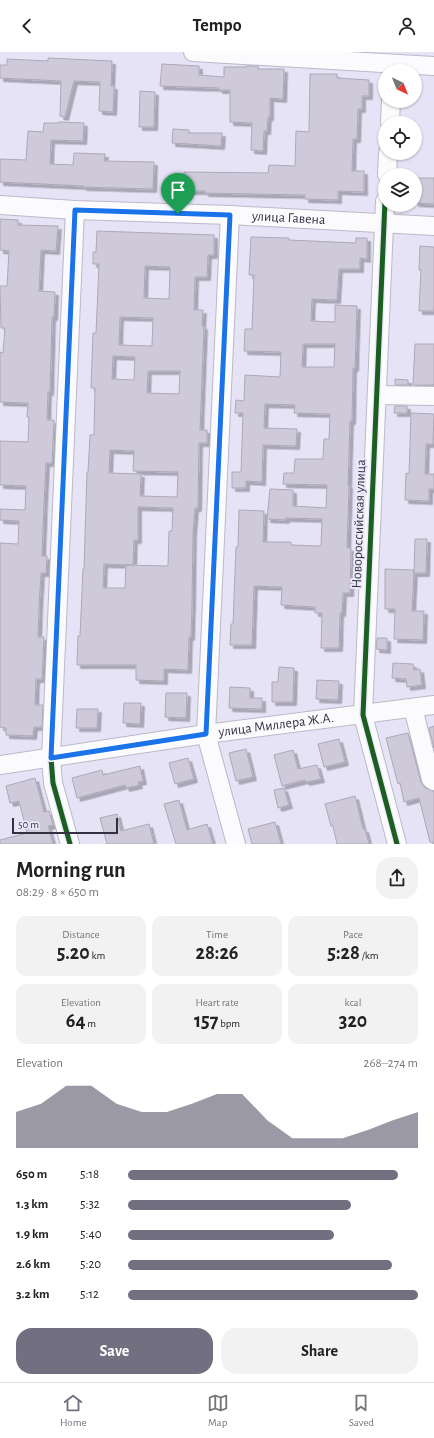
<!DOCTYPE html>
<html lang="en">
<head>
<meta charset="utf-8">
<style>
  body { margin:0; font-family:"Alegreya Sans",sans-serif; background:#f2f2f2; color:#222; height:100vh; display:flex; flex-direction:column; font-size:15px; white-space:nowrap }
  * { box-sizing:border-box; margin:0 }
  p { font-size:13px; color:#767676 }
  .icon { flex:none; width:22px; height:22px; fill:none; stroke:currentColor; stroke-width:2; stroke-linecap:round; stroke-linejoin:round }
  .map { position:relative; height:792px; overflow:hidden }
  .sheet { display:flex; flex-direction:column; background:#fff; flex:1 }
  .sheet>* { flex:none }
  .needle { width:26px; rotate:137deg }
  .controls { position:absolute; left:378px; top:12px; display:grid; gap:8px }
  .controls a { display:grid; place-items:center; width:44px; height:44px; border-radius:50%; background:#fff; box-shadow:0 1px 3px #0004; font-size:20px }
  .scale { position:absolute; left:12px; bottom:10px; width:106px; box-sizing:border-box; padding-left:4px; border:2px solid #333141; border-top:0; font-size:11px; line-height:14px; white-space:nowrap; color:#333141; -webkit-text-stroke:3px #ecebfc; paint-order:stroke }
  .pin { position:absolute; display:grid; place-items:center; width:34px; height:34px; color:#fff; margin:-41px -17px; border-radius:50% 50% 50% 0; rotate:-45deg; box-shadow:0 0 4px #0007 }
  .pin .icon { rotate:45deg }
  .round { display:grid; place-items:center; flex:none; width:42px; height:42px; border-radius:16px; background:#f2f2f2 }
  .headline { display:flex; align-items:center; justify-content:space-between; height:68px; padding:0 16px }
  h1 { font-size:22px; font-weight:600; line-height:30px }
  .figures { display:grid; grid-template-columns:repeat(3,1fr); gap:6px; height:68px; padding:4px 16px }
  .figures div { display:grid; align-content:center; border-radius:10px; background:#f2f2f2; text-align:center }
  .figures b { font-size:20px; font-weight:600 }
  .figures small { font-size:11px; font-weight:400 }
  .figures p { font-size:11px }
  .chart { height:112px; padding:8px 16px }
  .chart p { display:flex; justify-content:space-between }
  .chart svg { width:100%; height:72px; margin-top:4px; fill:#716f80; opacity:.7 }
  .cta { display:flex; gap:8px; margin-top:auto; padding:8px 16px }
  .cta a { flex:1; height:46px; border-radius:16px; background:#716f80; color:#fff; font-size:16px; font-weight:600; line-height:46px; text-align:center }
  .cta a+a { background:#f2f2f2; color:#222 }
  ul { padding:0 16px; list-style:none; font-size:13px }
  li { display:grid; grid-template-columns:64px 48px 1fr; align-items:center; height:30px }
  li i { height:10px; border-radius:5px; background:#716f80 }
  header { display:flex; justify-content:space-between; align-items:center; height:52px; padding:0 16px; background:#fff; font-size:18px; font-weight:600 }
  .tabs { display:flex; justify-content:space-around; align-items:center; height:56px; border-top:1px solid #e0e0e0; background:#fff; font-size:11px; color:#767676 }
  .tabs a { display:grid; justify-items:center; gap:2px }
  .tabs .active { color:#716f80 }
  .map>svg:first-child { display:block }
</style>
</head>
<body>
<header><svg class="icon" aria-label="back" viewBox="0 0 24 24"><path d="M15 5l-7 7 7 7"/></svg>Tempo<svg class="icon" aria-label="person" viewBox="0 0 24 24"><circle cx="12" cy="8" r="4"/><path d="M4 21q1-7 8-7t8 7"/></svg></header>
<div class="map">
<svg width="434" height="792" viewBox="0 0 434 792">
  <defs>
    <filter id="shadow"><feDropShadow dx="3.5" dy="3.5" stdDeviation="0" flood-color="#0004"/></filter>
  </defs>
  <rect width="100%" height="100%" fill="#e5e3f5"/>
  <path fill="#cfcad9" stroke="#ada8b7" fill-rule="evenodd" filter="url(#shadow)" d="M48,6L112,9L111,34H114L113,60L99,59L100,30L74,29L65,65L60,64L61,29L0,26V13H7V7L48,9Z
    M162,12L199,14V23L224,25V15H246V14H258V17H284L283,47L270,46V65H268L267,79H264L263,99L251,98L252,71L230,70V38H219V36L160,34Z
    M310,22H337V26L369,28V44H362V57H358L357,87H353L352,119H364V140L338,139V148L305,147V143L205,141V139H183L184,120L268,121L269,113L295,114L296,79L309,80Z
    M140,39L155,40L154,75H139Z
    M59,70L84,71L83,89L51,88L50,112L73,113L74,101L105,102L104,109L154,110L153,137L83,135L84,134L0,130V107L26,108L28,79L43,80L44,71H59Z
    M173,77L189,78V81H222L221,94L172,91Z
    M416,126H434V152L415,151Z
    M0,167L18,168V173L58,174L56,199L41,198L39,239L55,240L54,265H52L50,340H48L47,368H54L52,411H46L44,450L42,504H47L46,521H41L39,555L38,585H44L42,627H36L35,653H43L42,675H34L33,684L6,683V676L0,675V491L18,492L19,469L0,468V457L25,458L26,434L0,433V389L28,390L29,365H27L28,351L0,350V300L3,301L5,276H1L0,234H7L9,199L0,198Z
    M97,179L214,183V203H208L207,225H195L194,258H203L202,274H204L200,378H207V391H199L198,456H195L193,480L192,550L191,585H189L188,618L164,617V629L136,628V613H77L78,584H80L83,517H84L87,420H88L90,383H94L95,336H91L93,281H96L99,212H93V200H96ZM145,214L170,215L169,247L144,246ZM120,265L153,266L152,294L119,293ZM113,304L135,305L134,328L112,327ZM148,319H180L179,342L147,341ZM110,398L134,399L133,419L178,420L177,445L140,444L141,422L109,421ZM138,455L173,456L172,479H169L168,514L126,513L125,536H103L104,512L133,513L134,488H138Z
    M251,185L289,186V188L356,191V186H367V207L360,206V217H339L337,248L312,247L311,269L335,270V253L357,254L355,316H353L352,369H350L348,433H349L347,496H351L350,541H343L342,561H340L339,596H321L322,561H315V555L281,553L282,535L254,534L252,593H230L231,572H233L236,495H238L239,458L264,459L263,490H291V493L321,494L322,467L286,466V468L267,467L270,437L293,438V454L326,456L327,433L283,432L284,421H294L295,407H323L324,387H329L330,362L294,361L295,353L265,352L264,376L297,377L296,394L263,393L262,430L246,429V436H232V420H241L243,361H235L236,348L244,349L245,323L280,325L281,300L244,299L245,277H252L254,223H249ZM303,292H335L334,315H302Z
    M420,194L434,195V259H419L421,218H419Z
    M415,292H434V333H413Z
    M395,327L408,328V333H395Z
    M395,354H407V361H394Z
    M411,361L434,362L433,392H426L425,422H434V437H429V449L405,448L406,421L409,422Z
    M415,487H427L426,521H414Z
    M385,517L414,518L412,559H424L423,588L394,587L395,557H385Z
    M377,586H387V598L376,597Z
    M393,611L413,612L414,618L420,617L422,633L407,635L406,627L392,626Z
    M279,615L294,616L293,650H272V630H278Z
    M317,628L339,629L338,648L316,647Z
    M230,635L250,636V646H262V657L229,656Z
    M166,641H187L186,666L165,665Z
    M124,651H141L140,672L123,671Z
    M77,657H98L97,676H76Z
    M434,674V696L429,676Z
    M408,681L421,730L425,736L434,739V790H430L419,746L404,750L400,731L398,732L386,686Z
    M339,687L345,710L324,715L318,692Z
    M246,697L253,725L236,729L229,701Z
    M293,698L298,717L317,713L321,727L306,730L305,728L282,734L274,703Z
    M188,706L194,727L175,732L169,711Z
    M140,714L143,729L138,730L139,733L126,736L125,733L77,746L72,726L102,718L103,723Z
    M35,726L44,760L49,759L53,773L48,774L53,792H0V788L27,781L19,749L10,751L6,734Z
    M284,736L289,753L278,756L274,738Z
    M355,744L363,777H365L369,792H337L333,774H331L325,752Z
    M179,748L187,778L207,772L213,792H176L164,752Z
    M117,762L121,779L149,772L154,792H107L100,766Z
    M275,770L281,792H252L248,777Z"/>
  <g fill="none" stroke-linecap="round" stroke-linejoin="round">
    <defs>
      <g id="minor">
        <path d="M193,0L434,14"/>
        <path d="M390,71L391,49"/>
        <path d="M387,123L388,101"/>
        <path d="M385,149L363,663L397,792"/>
        <path id="s1" d="M0,153L75,158L230,163L434,174"/>
        <path d="M230,163L206,682L236,792"/>
        <path d="M377,343L434,344"/>
        <path d="M413,656L431,727L434,729"/>
        <path id="s2" d="M0,713L206,682L434,653"/>
        <path d="M70,792L53,731L51,706L75,158"/>
      </g>
    </defs>
    <use href="#minor" stroke="#bbb9c9" stroke-width="20"/>
    <use href="#minor" stroke="#fbfbfe" stroke-width="18"/>
    <defs>
      <path id="cycleway" d="M385,149L363,663L397,792
        M70,792L53,731L51,706L75,158"/>
    </defs>
    <use href="#cycleway" stroke="#ecebfc" stroke-width="8"/>
    <use href="#cycleway" stroke="#1b5e20" stroke-width="5"/>
  </g>
  <g fill="none" stroke-linecap="round" stroke-linejoin="round">
    <defs>
      <path id="route" d="M75,158L230,163L206,682L51,706Z"/>
    </defs>
    <use href="#route" stroke="#fff" stroke-width="8"/>
    <use href="#route" stroke="#1a73e8" stroke-width="5"/>
  </g>
  <g text-anchor="middle" dominant-baseline="central" stroke-width="4" stroke-linejoin="round" paint-order="stroke">
    <g font-size="14" fill="#333141" stroke="#ecebfc">
      <text stroke="none"><textPath href="#s1" startOffset="289">улица Гавена</textPath></text>
      <text transform="translate(359 472) rotate(-88)">Новороссийская улица</text>
      <text stroke="none"><textPath href="#s2" startOffset="279">улица Миллера Ж.А.</textPath></text>
    </g>
  </g>
</svg>
<div class="controls">
<a><svg class="needle" viewBox="-14 -14 28 28"><path d="M0-13l5 13h-10z" fill="#e53935"/><path d="M0 13l5-13h-10z" fill="#767676"/></svg></a>
<a><svg class="icon" aria-label="locate" viewBox="0 0 24 24"><circle cx="12" cy="12" r="6"/><path d="M12 2v4M12 18v4M2 12h4M18 12h4"/></svg></a>
<a><svg class="icon" aria-label="layers" viewBox="0 0 24 24"><path d="M12 4l9 5-9 5-9-5zM3 14l9 5 9-5"/></svg></a>
</div>
<div class="scale">50 m</div>
<div class="pin" style="left:178px;top:162px;background:#1e9e55"><svg class="icon" aria-label="arrive" viewBox="0 0 24 24"><path d="M6 21V4h12l-3 4 3 4H6"/></svg></div>
</div>
<section class="sheet">
<div class="headline"><div><h1>Morning run</h1><p>08:29 · 8 × 650 m</p></div><a class="round"><svg class="icon" aria-label="share" viewBox="0 0 24 24"><path d="M12 15V3M7 8l5-5 5 5M5 13v7h14v-7"/></svg></a></div>
<div class="figures">
<div><p>Distance</p><b>5.20<small> km</small></b></div>
<div><p>Time</p><b>28:26</b></div>
<div><p>Pace</p><b>5:28<small> /km</small></b></div>
</div>
<div class="figures">
<div><p>Elevation</p><b>64<small> m</small></b></div>
<div><p>Heart rate</p><b>157<small> bpm</small></b></div>
<div><p>kcal</p><b>320</b></div>
</div>
<div class="chart"><p><span>Elevation</span>268–274 m</p>
<svg viewBox="0 0 160 44" preserveAspectRatio="none"><path d="M0 44V22L10 17L20 6L30 6L40 17L50 22L60 22L70 17L80 11L90 11L100 27L110 38L120 38L130 38L140 33L150 27L160 22V44z"/></svg>
</div>
<ul>
<li><b>650 m</b>5:18<i style="width:93%"></i></li>
<li><b>1.3 km</b>5:32<i style="width:77%"></i></li>
<li><b>1.9 km</b>5:40<i style="width:71%"></i></li>
<li><b>2.6 km</b>5:20<i style="width:91%"></i></li>
<li><b>3.2 km</b>5:12<i style="width:100%"></i></li>
</ul>
<div class="cta"><a>Save</a><a>Share</a></div>
</section>
<nav class="tabs">
<a class="active"><svg class="icon" aria-label="home" viewBox="0 0 24 24"><path d="M3 11l9-7 9 7M6 9v11h12V9"/></svg>Home</a>
<a><svg class="icon" aria-label="map" viewBox="0 0 24 24"><path d="M3 6l6-2 6 2 6-2v14l-6 2-6-2-6 2zM9 4v14M15 6v14"/></svg>Map</a>
<a><svg class="icon" aria-label="saved" viewBox="0 0 24 24"><path d="M7 4h10v16l-5-4-5 4z"/></svg>Saved</a>
</nav>
</body>
</html>
